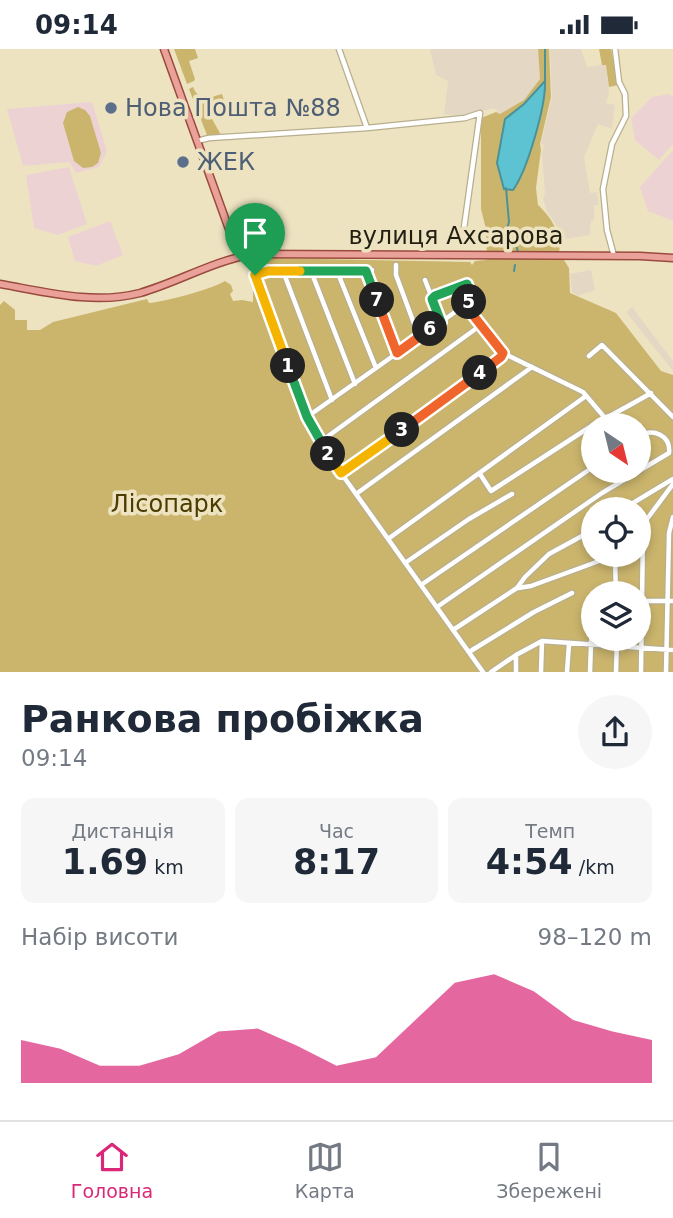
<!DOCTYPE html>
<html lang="uk">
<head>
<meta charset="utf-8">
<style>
  body { margin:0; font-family:"DejaVu Sans",sans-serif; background:#f6f6f7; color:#1f2937; height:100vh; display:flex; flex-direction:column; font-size:26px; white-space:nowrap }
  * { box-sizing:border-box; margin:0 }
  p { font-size:23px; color:#747a83 }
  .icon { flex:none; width:38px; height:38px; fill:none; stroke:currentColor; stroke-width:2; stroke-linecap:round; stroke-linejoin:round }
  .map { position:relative; height:623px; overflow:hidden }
  .sheet { display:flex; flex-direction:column; background:#fff; flex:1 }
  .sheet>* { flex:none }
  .needle { width:46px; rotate:145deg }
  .buttons { position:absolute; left:581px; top:364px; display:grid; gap:14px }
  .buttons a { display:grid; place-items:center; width:70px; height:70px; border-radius:50%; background:#fff; box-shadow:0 4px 10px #0003; font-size:35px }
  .pin { position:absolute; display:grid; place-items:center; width:60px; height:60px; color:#fff; margin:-72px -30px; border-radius:50% 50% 50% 0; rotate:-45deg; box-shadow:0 0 7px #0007 }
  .pin .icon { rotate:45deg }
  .km { position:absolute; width:35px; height:35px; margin:-18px; border-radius:50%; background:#222; color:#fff; font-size:19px; line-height:35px; text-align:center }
  .round { display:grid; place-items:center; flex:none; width:74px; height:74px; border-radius:37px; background:#f6f6f7 }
  .headline { display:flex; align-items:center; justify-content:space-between; height:119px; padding:0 21px }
  h1 { font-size:38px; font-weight:600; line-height:52px }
  .metrics { display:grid; grid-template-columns:repeat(3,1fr); gap:10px; height:119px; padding:7px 21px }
  .metrics div { display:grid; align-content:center; border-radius:14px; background:#f6f6f7; text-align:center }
  .metrics b { font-size:35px; font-weight:600 }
  .metrics small { font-size:19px; font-weight:400 }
  .metrics p { font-size:19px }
  .chart { height:196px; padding:14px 21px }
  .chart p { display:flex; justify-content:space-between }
  .chart svg { width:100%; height:126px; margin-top:7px; fill:#db2777; opacity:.7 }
  .status { display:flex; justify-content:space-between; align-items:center; height:49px; padding:0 35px; background:#fff; direction:ltr }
  .status svg { height:19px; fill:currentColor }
  .tab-bar { display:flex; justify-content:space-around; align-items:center; height:98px; border-top:2px solid #e0e1e3; background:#fff; font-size:19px; color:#747a83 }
  .tab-bar a { display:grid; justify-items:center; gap:4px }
  .tab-bar .selected { color:#db2777 }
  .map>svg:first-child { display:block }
</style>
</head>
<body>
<div class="status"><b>09:14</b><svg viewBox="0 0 49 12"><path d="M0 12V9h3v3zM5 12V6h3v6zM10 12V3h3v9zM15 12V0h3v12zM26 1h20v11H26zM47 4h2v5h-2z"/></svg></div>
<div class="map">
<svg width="673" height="623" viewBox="0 0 673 623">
  <rect width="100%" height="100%" fill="#ede3c1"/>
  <path fill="#e4d8c4" d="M430,0H538L540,30L524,51L500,65L494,59L465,67L444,65L448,32L436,26Z
    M550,0H581L587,18L606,15L609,44L606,54L615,56L612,80L598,75L584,108L590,144L597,143L599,156H594V171L591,172L590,186L565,190L547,162L543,150L545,144L542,105L544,96L541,95L552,48Z
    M591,221L595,241L577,247L572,243L570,225Z
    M632,258L673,312V322L626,263Z"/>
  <path fill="#edd2d4" d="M669,45L673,48V95L659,111L635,91L631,69L652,48Z
    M92,53L107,102L99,118L76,124L69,113L23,117L7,60Z
    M673,101V172L648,162L640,138Z
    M69,118L87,175L58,186L34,179L26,126Z
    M110,172L123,206L96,217L75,212L68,188Z"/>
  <path fill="#cbb56d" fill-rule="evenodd" d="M174,0H195L198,9L189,12L195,30L194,32L187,35Z
    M538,0H549L551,48L540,95L541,101L536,139L538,156C550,167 563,186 559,203L569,219L570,244L616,264L661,322L673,326V623H0V256L4,252L15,261V271H27V281H40L53,273L147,250L149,254C164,253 212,240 225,232L231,236L233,242L230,245L233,252L242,251L253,253V240H260L254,219L256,214L266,209L470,213L472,216L475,212L487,211L486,180L481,160V69L496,63L500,65L524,51L540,30ZM593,376H639V422H593ZM593,460H639V506H593ZM593,544H639V590H593Z
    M599,0H611L618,36L609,38L606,16H602Z
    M193,38C199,53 209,49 222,45L225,54L207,61L221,86H207L189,40Z
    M78,58L85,61L90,67L101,104L98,114L92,118L83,119L74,112L63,74L67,63Z"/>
  <path fill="#5dc3d2" stroke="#4b9298" stroke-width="2" d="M545,32C546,57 527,122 513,141L504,140L497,114L505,70L524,55Z"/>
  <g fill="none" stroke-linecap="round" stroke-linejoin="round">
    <path stroke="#4b9298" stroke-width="2" d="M545,34V0
      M506,139L509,173L506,183L516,196L518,203
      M514,222L515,216"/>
    <defs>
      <path id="minor" d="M339,0L367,79
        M197,92L209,89L367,79L465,69L480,64L463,186
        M248,206L304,360L321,396L483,623
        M614,207L607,181L603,140L612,95L626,67L625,45L619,33L615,0
        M396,216V226L419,288
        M283,222L332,351
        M311,222L355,335
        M337,222L376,319
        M366,222L397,304
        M255,226L268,222L372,221
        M425,231L432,249
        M465,256L503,304L583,343L605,369
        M589,307L602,296L673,368
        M307,368L465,256L472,249L468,235L434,248L441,273
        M593,376C613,365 631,356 651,344
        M320,393L481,276
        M341,424L501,308L503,304
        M480,425L491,442L593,376
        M356,445L532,318
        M623,460L673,430
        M388,490L586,347
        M405,514L469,470L512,445
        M421,536L593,418
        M518,539L531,537L610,508L615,512L616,544
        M639,552H673
        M437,558L602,444L669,404C671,386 653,379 639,387
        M453,581L517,539L525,528L549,505L593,481
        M469,603L534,563L572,544
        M516,606V623
        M491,623L516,606L542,592L673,601
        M541,623L542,592
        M567,623L569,595
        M590,623L592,567
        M616,623L617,590
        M641,623L643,484L644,474L673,435
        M666,623L669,484L673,468"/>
      <path id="major" d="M164,0L239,208
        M0,235C46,243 94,256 140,244C178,233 213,212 253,205L640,207L673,209"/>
    </defs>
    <use href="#minor" stroke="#b8af8e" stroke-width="7"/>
    <use href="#major" stroke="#9a4b3e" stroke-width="9"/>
    <use href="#minor" stroke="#fff" stroke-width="4.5"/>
    <use href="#major" stroke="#e9a199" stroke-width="6"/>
  </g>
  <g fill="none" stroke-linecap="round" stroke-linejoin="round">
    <defs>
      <path id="split-1" d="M255,226L288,317"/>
      <path id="split-2" d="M288,317L307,368L328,405"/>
      <path id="split-3" d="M328,405L341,424L402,381"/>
      <path id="split-4" d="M402,381L480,324"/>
      <path id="split-5" d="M469,253L465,256L503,304L501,308L480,324"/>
      <path id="split-6" d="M430,280L441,273L432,250L435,247L467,235L472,249L469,253"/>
      <path id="split-7" d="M377,251L397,304L430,280"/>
      <path id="split-8" d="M300,222H366L377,251"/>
      <path id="split-9" d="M255,226L268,222H300"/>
    </defs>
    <use href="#split-1" stroke="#fff" stroke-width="14"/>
    <use href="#split-2" stroke="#fff" stroke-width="14"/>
    <use href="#split-3" stroke="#fff" stroke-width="14"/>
    <use href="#split-4" stroke="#fff" stroke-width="14"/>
    <use href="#split-5" stroke="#fff" stroke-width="14"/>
    <use href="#split-6" stroke="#fff" stroke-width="14"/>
    <use href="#split-7" stroke="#fff" stroke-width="14"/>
    <use href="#split-8" stroke="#fff" stroke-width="14"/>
    <use href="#split-9" stroke="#fff" stroke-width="14"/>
    <use href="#split-1" stroke="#f5b400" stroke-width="9"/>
    <use href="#split-2" stroke="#22a559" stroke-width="9"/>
    <use href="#split-3" stroke="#f5b400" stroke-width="9"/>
    <use href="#split-4" stroke="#f0652b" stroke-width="9"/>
    <use href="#split-5" stroke="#f0652b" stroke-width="9"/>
    <use href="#split-6" stroke="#22a559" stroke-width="9"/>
    <use href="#split-7" stroke="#f0652b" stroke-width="9"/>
    <use href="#split-8" stroke="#22a559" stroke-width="9"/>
    <use href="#split-9" stroke="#f5b400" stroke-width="9"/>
  </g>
  <g fill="#5c6f8a" stroke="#ede3c1" stroke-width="2.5">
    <circle cx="111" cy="59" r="7"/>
    <circle cx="183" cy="113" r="7"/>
  </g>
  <g text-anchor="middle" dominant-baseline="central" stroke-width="7" stroke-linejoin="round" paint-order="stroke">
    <g font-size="24" fill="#4e5e75" stroke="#ede3c1" text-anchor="start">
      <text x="125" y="59">Нова Пошта №88</text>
      <text x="197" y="113">ЖЕК</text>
    </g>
    <g font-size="24" fill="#221f12" stroke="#ede3c1">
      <text x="456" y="187">вулиця Ахсарова</text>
    </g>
    <g font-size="24" fill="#4b3c00" stroke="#ede3c1">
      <text x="167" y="455">Лісопарк</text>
    </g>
  </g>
</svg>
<div class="buttons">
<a><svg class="needle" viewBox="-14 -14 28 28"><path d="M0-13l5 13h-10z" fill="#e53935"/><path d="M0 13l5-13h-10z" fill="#747a83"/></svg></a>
<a><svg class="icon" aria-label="locate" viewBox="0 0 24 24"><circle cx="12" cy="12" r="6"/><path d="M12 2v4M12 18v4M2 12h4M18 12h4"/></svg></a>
<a><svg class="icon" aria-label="layers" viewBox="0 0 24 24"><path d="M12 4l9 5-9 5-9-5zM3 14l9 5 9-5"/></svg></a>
</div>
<div class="pin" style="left:255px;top:226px;background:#1e9e55"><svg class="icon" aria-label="arrive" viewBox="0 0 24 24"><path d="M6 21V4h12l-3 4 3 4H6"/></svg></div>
<b class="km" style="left:288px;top:317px">1</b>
<b class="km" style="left:328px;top:405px">2</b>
<b class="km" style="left:402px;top:381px">3</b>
<b class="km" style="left:480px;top:324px">4</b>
<b class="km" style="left:469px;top:253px">5</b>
<b class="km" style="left:430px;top:280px">6</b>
<b class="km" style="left:377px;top:251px">7</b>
</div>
<section class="sheet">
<div class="headline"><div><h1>Ранкова пробіжка</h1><p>09:14</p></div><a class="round"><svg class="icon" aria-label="share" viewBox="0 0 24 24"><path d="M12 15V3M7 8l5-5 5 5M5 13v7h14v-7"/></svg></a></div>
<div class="metrics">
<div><p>Дистанція</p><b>1.69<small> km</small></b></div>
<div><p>Час</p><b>8:17</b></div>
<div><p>Темп</p><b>4:54<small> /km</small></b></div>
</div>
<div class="chart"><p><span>Набір висоти</span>98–120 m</p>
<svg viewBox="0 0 160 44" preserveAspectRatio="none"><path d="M0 44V29L10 32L20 38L30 38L40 34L50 26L60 25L70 31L80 38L90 35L100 22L110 9L120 6L130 12L140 22L150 26L160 29V44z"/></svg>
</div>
</section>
<nav class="tab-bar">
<a class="selected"><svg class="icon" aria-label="home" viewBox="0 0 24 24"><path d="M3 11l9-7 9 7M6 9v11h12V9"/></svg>Головна</a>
<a><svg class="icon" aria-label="map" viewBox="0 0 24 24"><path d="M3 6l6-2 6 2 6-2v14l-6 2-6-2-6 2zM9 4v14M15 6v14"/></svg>Карта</a>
<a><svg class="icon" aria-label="saved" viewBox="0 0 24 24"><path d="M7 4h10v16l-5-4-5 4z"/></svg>Збережені</a>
</nav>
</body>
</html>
